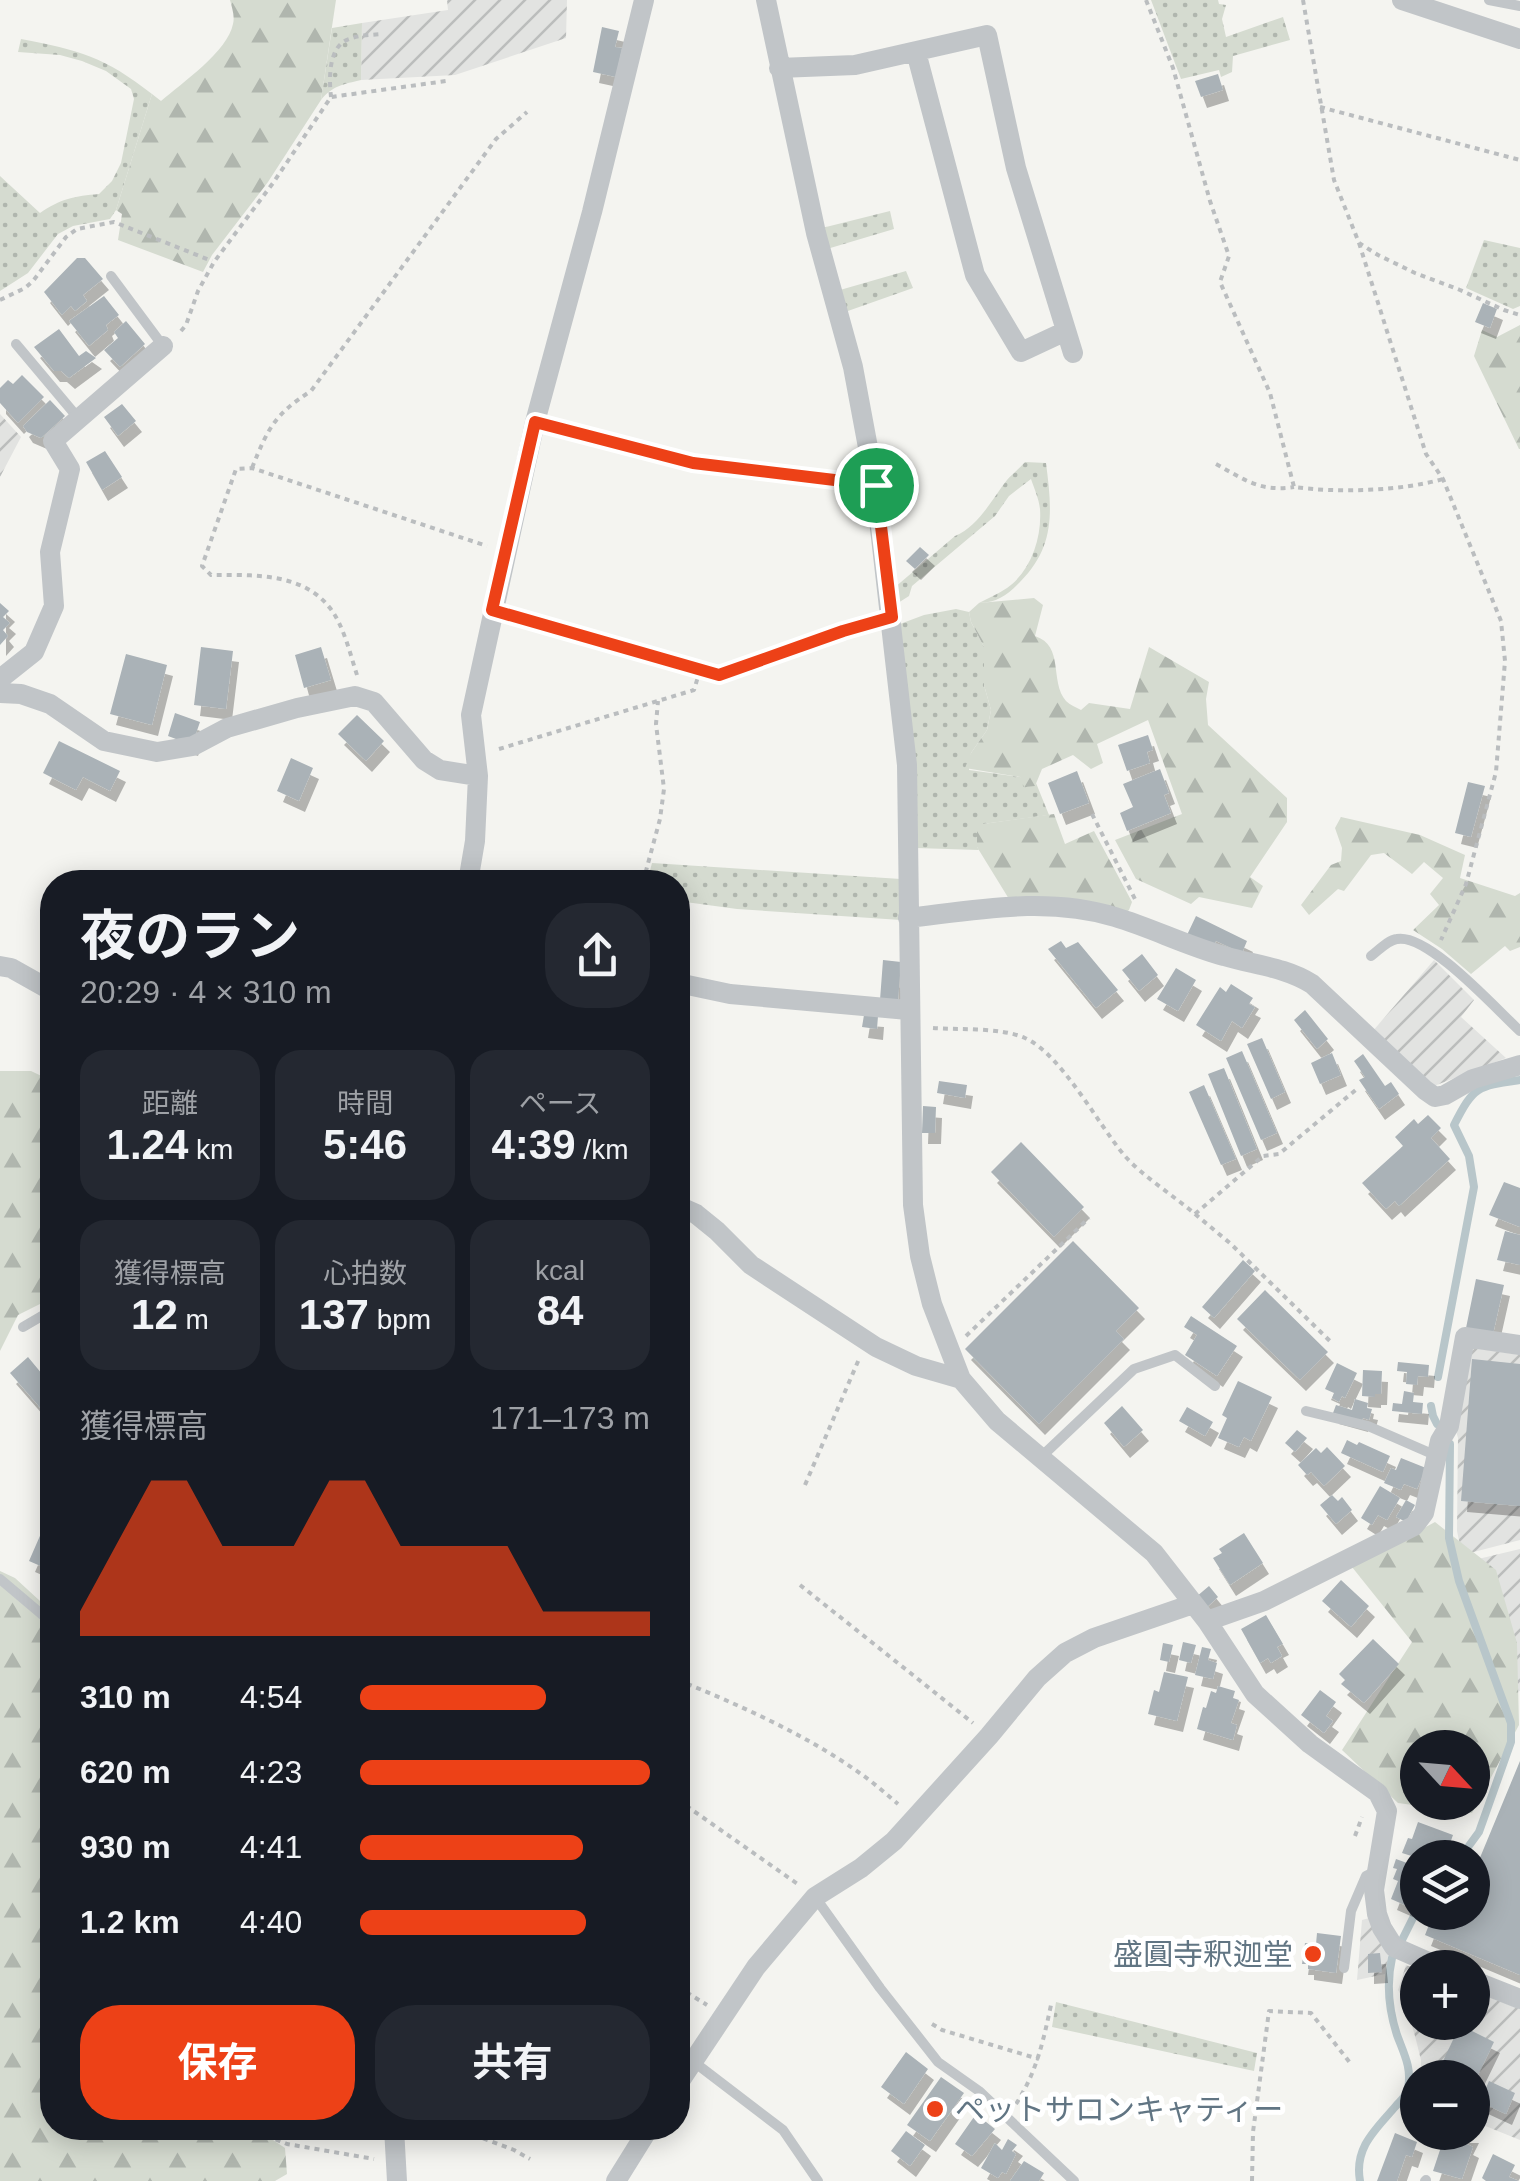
<!DOCTYPE html>
<html lang="ja">
<head>
<meta charset="utf-8">
<style>
  body { margin:0; font-family:Helvetica,"Noto Sans JP",sans-serif; background:#242831; color:#f1f3f6; height:100vh; display:flex; flex-direction:column; font-size:38px; white-space:nowrap }
  * { box-sizing:border-box; margin:0 }
  p { font-size:32px; color:#9ea1a6 }
  .icon { flex:none; width:55px; height:55px; fill:none; stroke:currentColor; stroke-width:2; stroke-linecap:round; stroke-linejoin:round }
  .map { position:relative; flex:1; overflow:hidden }
  .sheet { position:absolute; left:40px; top:870px; width:650px; height:1270px; display:flex; flex-direction:column; background:#171b24; border-radius:40px; box-shadow:0 5px 25px #0003 }
  .sheet>* { flex:none }
  .needle { width:65px; rotate:116deg }
  .controls { position:absolute; left:1400px; top:1730px; display:grid; gap:20px }
  .controls a { display:grid; place-items:center; width:90px; height:90px; border-radius:50%; background:#171b24; box-shadow:0 5px 25px #0003; font-size:50px }
  .pin { position:absolute; display:grid; place-items:center; width:85px; height:85px; color:#fff; margin:-42px; border:5px solid #fff; border-radius:50%; box-shadow:0 2px 10px #0007 }
  .round { display:grid; place-items:center; flex:none; width:105px; height:105px; border-radius:40px; background:#242831 }
  .overview { display:flex; align-items:center; justify-content:space-between; height:170px; padding:0 40px }
  h1 { font-size:55px; font-weight:700; line-height:75px }
  .stats { display:grid; grid-template-columns:repeat(3,1fr); gap:15px; height:170px; padding:10px 40px }
  .stats div { display:grid; align-content:center; border-radius:25px; background:#242831; text-align:center }
  .stats b { font-size:42px; font-weight:700 }
  .stats small { font-size:28px; font-weight:400 }
  .stats p { font-size:28px }
  .chart { height:280px; padding:20px 40px }
  .chart p { display:flex; justify-content:space-between }
  .chart svg { width:100%; height:180px; margin-top:10px; fill:#ed4117; opacity:.7 }
  .action { display:flex; gap:20px; margin-top:auto; padding:20px 40px }
  .action a { flex:1; height:115px; border-radius:40px; background:#ed4117; color:#fff; font-size:40px; font-weight:700; line-height:115px; text-align:center }
  .action a+a { background:#242831; color:#f1f3f6 }
  ul { padding:0 40px; list-style:none; font-size:32px }
  li { display:grid; grid-template-columns:160px 120px 1fr; align-items:center; height:75px }
  li i { height:25px; border-radius:12px; background:#ed4117 }
  .map>svg:first-child { display:block }
</style>
</head>
<body>
<div class="map">
<svg width="1520" height="2181" viewBox="0 0 1520 2181">
  <defs>
    <pattern id="industrial-furrows" width="10" height="10" patternUnits="userSpaceOnUse" patternTransform="scale(2.5)"><rect width="10" height="10" fill="#e2e3e1"/><path d="M-1 1l2-2M0 10L10 0M9 11l2-2" fill="none" stroke="#bbbdbc"/></pattern>
    <pattern id="grass-dots" width="8" height="8" patternUnits="userSpaceOnUse" patternTransform="scale(2.5)"><rect width="8" height="8" fill="#d5dbd0"/><path d="M2 2h.1M6 6h.1" fill="none" stroke="#b0b6ae" stroke-width="1.8" stroke-linecap="round"/></pattern>
    <pattern id="forest-firs" width="22" height="20" patternUnits="userSpaceOnUse" patternTransform="scale(2.5)"><rect width="22" height="20" fill="#d5dbd0"/><path d="M5 1l3.5 6h-7zM16 11l3.5 6h-7z" fill="#b0b6ae"/></pattern>
    <filter id="shadow"><feDropShadow dx="6" dy="11" stdDeviation="0" flood-color="#0004"/></filter>
  </defs>
  <rect width="100%" height="100%" fill="#f4f4f0"/>
  <path fill="url(#industrial-furrows)" d="M447,0H567L566,38L455,75L361,80L362,23L448,10Z
    M0,414L21,437L0,477Z
    M1434,960L1474,1000L1461,1017L1506,1058L1434,1086L1372,1032Z
    M1469,1347L1520,1355V1540L1462,1555L1457,1531L1458,1438L1456,1431Z
    M1520,1549V1691L1513,1693L1474,1560Z
    M1373,1917L1389,1956L1385,1974L1357,1980L1362,1920Z
    M1406,1965L1417,1969L1418,2022H1472L1473,1991L1520,2009V2140L1473,2121L1472,2078L1421,2077V2060L1415,2036L1405,2002L1398,1990Z"/>
  <path fill="url(#grass-dots)" d="M1151,0H1218L1219,4L1226,5L1222,19L1226,37L1283,17L1290,40L1233,56L1232,72L1221,77L1219,70L1181,79Z
    M362,23L361,80C344,84 332,86 321,100L332,28Z
    M21,39C79,50 105,57 152,94L116,210L110,219L73,226L58,234L28,273L0,291V176L40,213C60,199 75,196 99,194L112,181L121,163L134,99L131,89L106,71L82,61L60,55L18,52Z
    M890,211L894,229L827,249L822,228Z
    M1484,240L1520,248V306L1513,309L1466,288Z
    M906,271L913,288L845,312L840,290Z
    M1025,462L1046,463C1052,510 1056,546 1020,582C1006,596 998,602 979,603C988,598 998,594 1007,588C1031,571 1042,538 1040,509C1039,499 1034,488 1031,479L1009,496L995,516L912,586L909,596L898,603L894,588L955,536C979,526 992,499 1007,480C1012,474 1019,469 1025,462Z
    M956,609L969,612L971,622L984,647V685L991,710L987,730L971,753L969,770L1020,777L1035,786L1036,783L1049,815L983,824L977,847L979,850L916,848L900,624L924,615Z
    M652,863L901,879V920L737,909L678,901V882H647Z
    M1056,2002L1257,2053L1254,2071L1052,2027Z"/>
  <path fill="url(#forest-firs)" fill-rule="evenodd" d="M230,0H336L321,100L268,182L212,255L203,272L118,240L122,214L116,210L152,94L161,101C182,83 228,51 233,24C235,16 232,8 230,0Z
    M1520,325V449H1519L1474,356L1482,330L1497,337Z
    M1034,598L1043,605L1035,636C1065,646 1049,681 1066,701C1070,705 1076,707 1081,710L1089,703L1130,709L1149,647L1209,682L1206,699L1208,725L1287,798V822L1250,877L1263,886L1252,908L1199,897L1191,904L1136,879L1115,840L1182,814L1148,720L1097,744L1103,763L1091,769L1073,755L1042,769L1035,786L1024,787L1020,777L965,768L971,753L987,730L991,710L984,685V647L971,622L969,612L979,603Z
    M1054,814L1065,844L1094,831L1132,902L1129,910L1124,914L1009,899L977,847V832L983,824Z
    M1341,817L1420,835L1465,855L1460,878L1515,896L1520,893V947L1510,951L1505,946L1471,974L1442,949L1413,930L1439,905L1430,894L1443,878L1424,862L1412,874L1384,853L1371,855L1344,891L1338,889L1309,915L1301,905L1331,865L1341,861L1342,848L1335,828Z
    M0,1071H31L52,1081V1298L18,1315L0,1351Z
    M1435,1522L1496,1570L1517,1643L1519,1725L1472,1813L1398,1803L1342,1750L1412,1642L1352,1567ZM1418,1748H1472V1802H1418Z
    M0,1571L15,1578L52,1612V2128H176L180,2130L189,2128H255L285,2148L287,2174L275,2181H0Z"/>
  <g fill="none" stroke-linecap="round" stroke-linejoin="round">
    <path stroke="#b8c6ca" stroke-width="8" d="M1438,1377L1474,1187L1469,1156L1454,1125C1474,1086 1477,1086 1520,1080
      M1431,1406L1433,1416L1437,1424
      M1450,1444L1449,1538L1459,1581L1511,1723V1742L1479,1832L1460,1858
      M1400,1944L1418,1908
      M1360,2181C1354,2148 1375,2130 1395,2107C1400,2101 1407,2096 1408,2088C1412,2068 1404,2054 1397,2035C1389,2010 1386,1984 1392,1958"/>
  </g>
  <path fill="#aab2b7" filter="url(#shadow)" d="M602,27L619,31L615,47L622,48L616,77L593,72Z
    M1218,74L1223,90L1201,97L1195,81Z
    M77,258H85L103,279L83,295L87,301L75,311L71,306L62,315L44,292Z
    M104,296L119,315L106,325L108,330L89,346L69,321Z
    M1483,303L1497,309L1490,328L1475,322Z
    M126,321L145,344L120,367L104,350L118,338L114,332Z
    M59,329L79,356L86,351L96,358L69,378L61,371H54L34,347Z
    M22,375L44,397L18,423L0,403V388L8,380L13,384Z
    M50,400L65,416L41,438L27,432L23,426Z
    M122,404L136,421L118,436L104,417Z
    M105,451L122,477L102,490L86,462Z
    M920,547L929,555L915,569L906,561Z
    M0,603L9,611L3,617L10,623L3,630L8,636L0,645Z
    M201,647L233,651L226,709L194,705Z
    M321,647L331,680L304,688L295,655Z
    M126,654L167,665L152,725L110,714Z
    M175,713L200,722L192,745L168,736Z
    M357,715L384,741L366,761L338,734Z
    M1148,735L1153,750L1147,752L1150,763L1127,771L1118,745Z
    M59,741L120,771L110,791L83,777L76,790L43,773Z
    M291,758L313,768L299,801L277,791Z
    M1160,769L1169,793L1164,795L1171,813L1127,831L1120,813L1133,807L1123,784Z
    M1077,771L1089,803L1060,814L1048,783Z
    M1468,782L1485,786L1471,837L1455,833Z
    M1196,916L1247,941L1242,953L1216,941L1212,947L1187,935Z
    M1061,941L1066,948L1078,942L1118,990L1096,1008L1048,949Z
    M1142,954L1158,975L1139,991L1122,970Z
    M883,960L901,962L898,1001L880,1000Z
    M1176,968L1196,980L1178,1011L1157,999Z
    M1231,984L1253,998L1249,1004L1255,1007L1242,1028L1232,1021L1221,1041L1196,1025L1220,987L1226,992Z
    M1305,1010L1328,1039L1317,1049L1294,1020Z
    M864,1015L878,1016L877,1029L862,1027Z
    M1262,1038L1285,1092L1271,1099L1247,1044Z
    M1242,1051L1277,1133L1261,1140L1226,1058Z
    M1332,1053L1341,1075L1320,1084L1311,1063Z
    M1363,1054L1385,1086L1391,1082L1399,1094L1379,1109L1359,1080L1365,1077L1354,1061Z
    M1224,1068L1257,1149L1241,1156L1208,1074Z
    M939,1081L967,1085L965,1098L937,1093Z
    M1204,1085L1236,1159L1221,1165L1189,1092Z
    M923,1106L936,1107L935,1133H922Z
    M1428,1115L1441,1128L1431,1138L1450,1159L1399,1206L1395,1201L1386,1209L1362,1183L1403,1146L1395,1137L1414,1119L1418,1124Z
    M1021,1142L1084,1207L1054,1237L991,1172Z
    M1504,1182L1520,1188V1227L1489,1215Z
    M1505,1231L1520,1235V1265L1497,1260Z
    M1073,1241L1139,1308L1116,1331L1124,1339L1039,1424L965,1349Z
    M1243,1260L1255,1271L1214,1318L1202,1307Z
    M1476,1279L1504,1285L1493,1334L1466,1328Z
    M1265,1290L1328,1352L1300,1380L1237,1319Z
    M1191,1316L1237,1346L1217,1376L1185,1355L1197,1335L1184,1327Z
    M28,1357L52,1386V1406L45,1413L10,1373Z
    M1472,1359L1520,1364V1506L1461,1501Z
    M1398,1362L1429,1365L1428,1377L1418,1376L1417,1385L1406,1384L1407,1372L1397,1371Z
    M1337,1363L1357,1373L1345,1398L1342,1396L1339,1402L1332,1398L1334,1393L1325,1389Z
    M1363,1370L1382,1371L1381,1394H1375V1397L1362,1396Z
    M1238,1381L1272,1397L1251,1441L1244,1437L1239,1447L1218,1438L1227,1418L1222,1415Z
    M1404,1391L1414,1393L1413,1402L1423,1403L1422,1414L1392,1411L1393,1403L1402,1404Z
    M1355,1399L1368,1403L1367,1408L1372,1409L1369,1420L1363,1418L1362,1421L1333,1413L1336,1405L1352,1410Z
    M1122,1406L1143,1430L1124,1447L1104,1423Z
    M1187,1407L1213,1422L1205,1436L1179,1421Z
    M1297,1430L1307,1438L1295,1452L1285,1443Z
    M1347,1440L1357,1445L1359,1442L1390,1456L1383,1472L1341,1453Z
    M1327,1447L1345,1466L1324,1486L1311,1472L1307,1475L1298,1465L1316,1448L1321,1453Z
    M1401,1458L1426,1468L1417,1489L1404,1484L1401,1490L1384,1483L1391,1468L1396,1470Z
    M52,1482V1512L40,1506Z
    M1380,1486L1400,1498L1387,1520L1378,1515L1372,1525L1361,1518Z
    M1332,1495L1338,1501L1342,1497L1352,1510L1336,1524L1320,1505Z
    M1406,1500L1415,1505L1406,1522L1396,1517Z
    M46,1522L52,1525V1571L29,1561Z
    M1244,1533L1263,1563L1230,1585L1213,1558L1222,1553L1219,1549Z
    M1341,1580L1369,1606L1351,1627L1322,1601Z
    M1209,1586L1218,1597L1206,1608L1196,1597Z
    M1266,1615L1283,1644L1277,1647L1282,1656L1271,1663L1268,1658L1260,1663L1241,1629Z
    M1373,1639L1399,1664L1364,1703L1341,1684L1345,1680L1339,1674Z
    M1183,1642L1196,1645L1191,1663L1179,1660Z
    M1163,1643L1173,1645L1169,1662L1160,1660Z
    M1202,1647L1211,1649L1208,1660L1217,1663L1213,1679L1195,1675Z
    M1164,1672L1188,1677L1177,1721L1148,1714L1154,1690L1159,1692Z
    M1218,1686L1235,1691L1233,1698L1239,1700L1231,1723L1237,1725L1233,1740L1197,1729L1203,1707L1206,1708L1211,1691L1216,1693Z
    M1320,1690L1336,1702L1326,1716L1333,1721L1324,1733L1301,1715Z
    M1520,1761V1975L1425,1935L1434,1912H1472V1877Z
    M1418,1822L1453,1835L1445,1858L1436,1855L1435,1858H1418L1402,1853L1408,1838L1412,1839Z
    M1396,1859L1418,1867V1880L1407,1906L1391,1899L1398,1881L1393,1879L1397,1869L1393,1868Z
    M1317,1933L1341,1936L1336,1973L1308,1969V1964H1302L1305,1943L1316,1944Z
    M1380,1953L1382,1972L1368,1973V1954Z
    M1460,2025L1494,2042L1472,2087V2078H1435Z
    M906,2052L928,2069L904,2104L881,2087Z
    M941,2077L964,2093L930,2141L907,2125Z
    M1489,2081L1515,2093L1506,2114L1480,2102Z
    M976,2114L995,2129L972,2156L955,2144Z
    M906,2131L925,2145L910,2166L891,2151Z
    M1446,2132H1473L1467,2144L1473,2147L1462,2179L1433,2171Z
    M1395,2133L1417,2142L1412,2157L1406,2155L1397,2181H1377Z
    M1008,2139L1017,2145L1012,2151L1016,2154L1006,2174L1002,2172L998,2178L981,2168L995,2143L1002,2150Z
    M1493,2154L1515,2165L1509,2177L1519,2181H1486L1482,2178Z
    M1024,2161L1044,2173L1039,2181H1010Z"/>
  <g fill="none" stroke-linecap="round" stroke-linejoin="round">
    <path stroke="#babdbf" stroke-width="4" stroke-dasharray="5 5" stroke-linecap="butt" d="M1146,0L1173,68L1210,201L1229,256L1220,282L1270,393L1294,487C1337,493 1402,491 1443,479
      M1303,0L1334,180L1359,243L1378,255L1415,273L1460,290L1504,310L1520,315
      M331,97C329,79 328,46 349,39C359,35 371,35 382,34
      M1320,107L1520,160
      M1359,243L1426,454L1443,479L1501,621L1505,661L1496,772L1466,884L1441,940
      M0,300L25,288L33,281L66,237L77,229L114,222L212,261
      M181,331L186,325L198,291L214,262L273,183L331,97L446,81
      M554,427L693,463L854,482
      M1216,464C1245,480 1260,492 1294,487
      M252,468C268,428 275,414 311,391L496,139L527,112
      M514,616L719,675L868,624
      M357,675C350,654 344,626 330,608C302,572 252,575 211,575L202,566L236,469L252,468L487,546
      M499,749L694,690L700,670
      M1092,814L1137,903
      M643,882L660,819L664,789L656,724L658,701
      M933,1028C960,1030 1000,1027 1025,1038C1061,1054 1098,1124 1124,1155C1141,1175 1174,1196 1195,1214L1263,1156L1279,1154L1358,1088
      M1195,1214L1231,1244L1333,1344
      M966,1336L1089,1218
      M805,1485L859,1359
      M800,1585L973,1723
      M678,1680C739,1705 807,1735 861,1774C874,1783 886,1794 898,1804
      M678,1800L799,1885
      M1355,1836L1362,1817
      M678,1987L707,2005
      M932,2024L942,2030L1039,2059
      M1016,2104C1037,2071 1043,2042 1051,2005
      M248,2128L287,2144L374,2159
      M455,2128L514,2150L530,2159
      M1252,2181L1253,2132L1269,2011L1311,2013L1351,2064"/>
    <path stroke="#c1c5c8" stroke-width="10" d="M1489,0L1520,6
      M111,276L163,346
      M16,344L79,419
      M1371,956C1379,950 1388,940 1397,939C1428,933 1496,1009 1520,1031
      M23,1327L52,1310
      M1306,1411L1368,1426L1437,1456
      M1040,1458L1134,1369L1175,1355L1215,1386
      M0,1579L52,1623
      M815,1897L880,1988L938,2062L979,2091L1074,2181
      M1344,1968L1351,1911L1366,1876L1376,1871
      M694,2062L783,2130L818,2181
      M1425,2181L1426,2180"/>
    <path stroke="#c1c5c8" stroke-width="20" d="M766,0L816,233L853,367L875,485L907,765L913,1205L920,1256L932,1304L961,1379L997,1421L1154,1553L1207,1621L1255,1694L1310,1744L1378,1793L1387,1811L1374,1890L1377,1914L1382,1928L1394,1947L1442,1968
      M1402,0L1520,39
      M916,52L975,275L1021,352L1066,331
      M779,68L855,65L987,35L1016,168L1073,353
      M0,679L34,652L54,606L50,552L70,469L53,441L163,346
      M0,693L21,694L50,704L104,741L157,752L193,746L227,728L297,708L355,696L374,702L424,760L440,770L478,776
      M468,882L475,841L478,776L471,715L535,422L592,212L644,0
      M908,918C977,910 1047,896 1115,917C1152,928 1187,946 1224,956C1254,965 1285,967 1312,984L1425,1090L1435,1097L1445,1095L1473,1079L1520,1065
      M0,966L11,968L52,991
      M678,983L730,994L908,1010
      M678,1206L696,1214L717,1231L751,1265L876,1347L916,1366L961,1379
      M1207,1621L1264,1601L1414,1526L1424,1513L1440,1441L1449,1426L1465,1337L1520,1345
      M1472,1980L1520,1999
      M678,2084L756,1967L815,1897L861,1868L894,1841L989,1736L1037,1678L1065,1653L1094,1638L1193,1604
      M394,2128L397,2181
      M616,2181L649,2128"/>
  </g>
  <g fill="none" stroke-linecap="round" stroke-linejoin="round">
    <defs>
      <path id="route" d="M535,422L693,463L876,485L892,617L843,631L719,675L492,610Z"/>
    </defs>
    <use href="#route" stroke="#fff" stroke-width="20"/>
    <use href="#route" stroke="#ed4117" stroke-width="12"/>
  </g>
  <g fill="#ed4117" stroke="#fff" stroke-width="4">
    <circle cx="1313" cy="1954" r="10"/>
    <circle cx="935" cy="2109" r="10"/>
  </g>
  <g text-anchor="middle" dominant-baseline="central" stroke-width="10" stroke-linejoin="round" paint-order="stroke">
    <g font-size="30" fill="#617583" stroke="#fff" text-anchor="end">
      <text x="1293" y="1954">盛圓寺釈迦堂</text>
      <text x="955" y="2109" text-anchor="start">ペットサロンキャティー</text>
    </g>
  </g>
</svg>
<div class="controls">
<a><svg class="needle" viewBox="-14 -14 28 28"><path d="M0-13l5 13h-10z" fill="#e53935"/><path d="M0 13l5-13h-10z" fill="#9ea1a6"/></svg></a>
<a><svg class="icon" aria-label="layers" viewBox="0 0 24 24"><path d="M12 4l9 5-9 5-9-5zM3 14l9 5 9-5"/></svg></a>
<a>+</a>
<a>−</a>
</div>
<div class="pin" style="left:876px;top:485px;background:#1e9e55"><svg class="icon" aria-label="arrive" viewBox="0 0 24 24"><path d="M6 21V4h12l-3 4 3 4H6"/></svg></div>
<section class="sheet">
<div class="overview"><div><h1>夜のラン</h1><p>20:29 · 4 × 310 m</p></div><a class="round"><svg class="icon" aria-label="share" viewBox="0 0 24 24"><path d="M12 15V3M7 8l5-5 5 5M5 13v7h14v-7"/></svg></a></div>
<div class="stats">
<div><p>距離</p><b>1.24<small> km</small></b></div>
<div><p>時間</p><b>5:46</b></div>
<div><p>ペース</p><b>4:39<small> /km</small></b></div>
</div>
<div class="stats">
<div><p>獲得標高</p><b>12<small> m</small></b></div>
<div><p>心拍数</p><b>137<small> bpm</small></b></div>
<div><p>kcal</p><b>84</b></div>
</div>
<div class="chart"><p><span>獲得標高</span>171–173 m</p>
<svg viewBox="0 0 160 44" preserveAspectRatio="none"><path d="M0 44V38L10 22L20 6L30 6L40 22L50 22L60 22L70 6L80 6L90 22L100 22L110 22L120 22L130 38L140 38L150 38L160 38V44z"/></svg>
</div>
<ul>
<li><b>310 m</b>4:54<i style="width:64%"></i></li>
<li><b>620 m</b>4:23<i style="width:100%"></i></li>
<li><b>930 m</b>4:41<i style="width:77%"></i></li>
<li><b>1.2 km</b>4:40<i style="width:78%"></i></li>
</ul>
<div class="action"><a>保存</a><a>共有</a></div>
</section>
</div>
</body>
</html>
